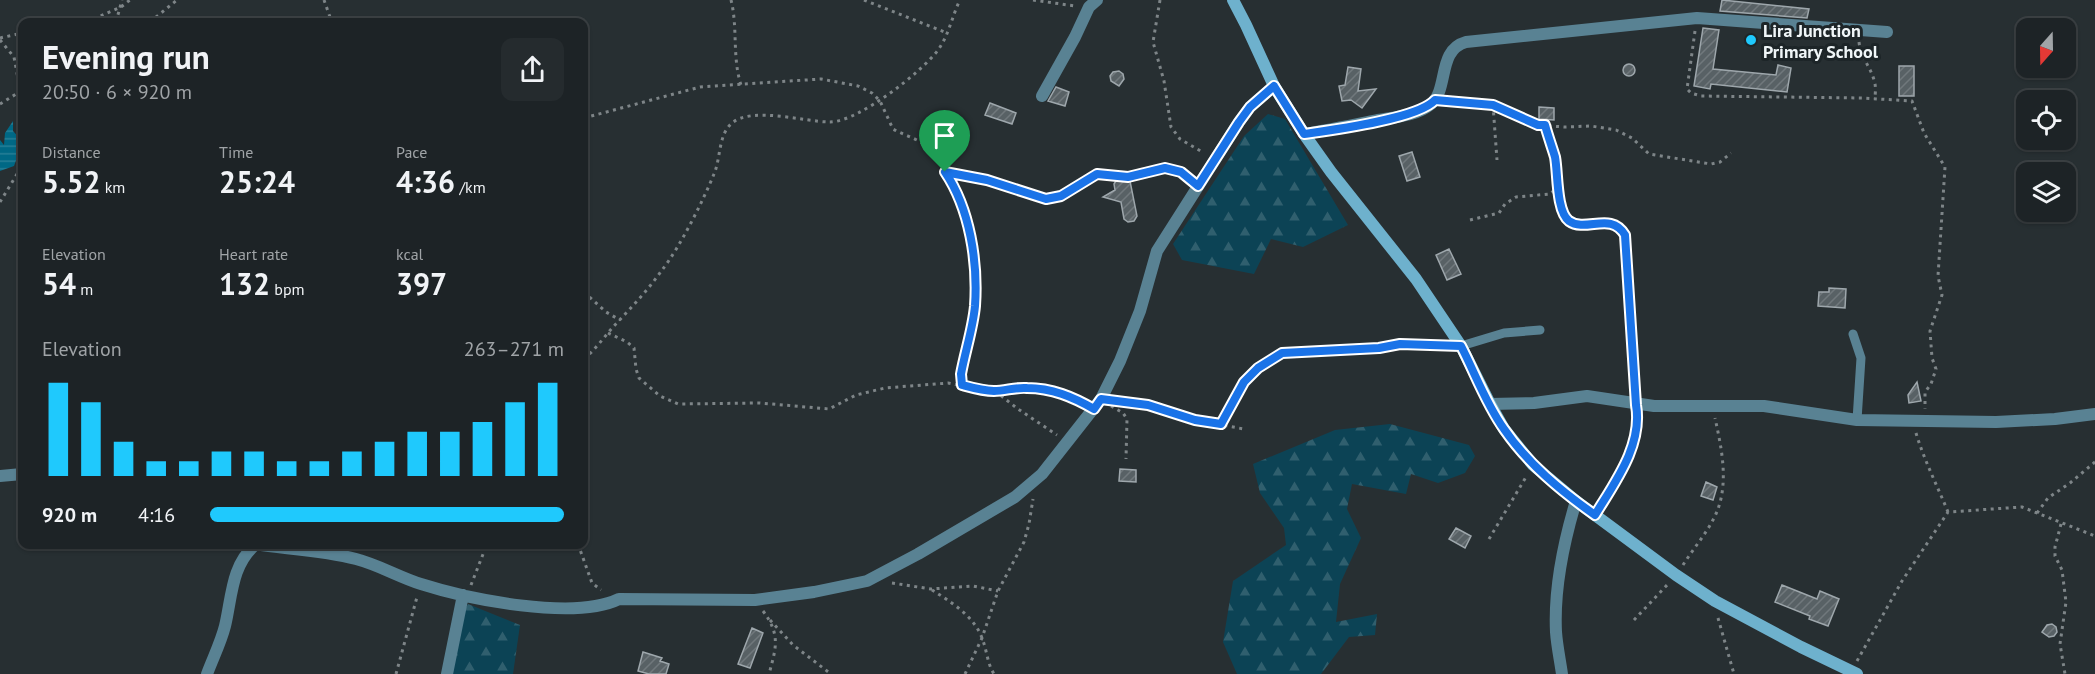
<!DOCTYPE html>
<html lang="en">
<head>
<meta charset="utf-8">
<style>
  body { margin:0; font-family:"PT Sans",sans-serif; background:#252b2e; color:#f1f3f6; height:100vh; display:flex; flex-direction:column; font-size:22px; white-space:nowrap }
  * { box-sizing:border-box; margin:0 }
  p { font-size:20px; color:#a0a4a7 }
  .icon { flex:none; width:33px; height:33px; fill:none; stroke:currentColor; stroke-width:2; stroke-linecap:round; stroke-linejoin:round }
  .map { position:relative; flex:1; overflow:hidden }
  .details { position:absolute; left:18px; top:18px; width:570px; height:531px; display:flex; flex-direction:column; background:#1d2326; border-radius:12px; box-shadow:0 2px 4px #0004,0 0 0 2px #3b4043 }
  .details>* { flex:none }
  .needle { width:39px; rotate:200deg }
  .controls { position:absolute; left:2016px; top:18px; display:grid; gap:12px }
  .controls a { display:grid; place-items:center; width:60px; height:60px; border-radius:12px; background:#1d2326; box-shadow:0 2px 4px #0004,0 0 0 2px #3b4043; font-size:30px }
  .pin { position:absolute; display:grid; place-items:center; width:51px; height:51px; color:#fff; margin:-62px -26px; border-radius:50% 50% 50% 0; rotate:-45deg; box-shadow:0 0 6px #0007 }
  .pin .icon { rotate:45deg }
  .round { display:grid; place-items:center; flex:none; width:63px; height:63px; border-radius:12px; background:#252b2e }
  .overview { display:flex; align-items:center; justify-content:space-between; height:102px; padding:0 24px }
  h1 { font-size:33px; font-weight:700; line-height:45px }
  .stats { display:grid; grid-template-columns:repeat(3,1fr); gap:9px; height:102px; padding:6px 24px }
  .stats div { display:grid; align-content:center }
  .stats b { font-size:30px; font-weight:700 }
  .stats small { font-size:16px; font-weight:400 }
  .stats p { font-size:16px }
  .chart { height:168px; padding:12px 24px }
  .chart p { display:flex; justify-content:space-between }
  .chart svg { width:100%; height:108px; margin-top:6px; stroke:#1fc9fd; stroke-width:6 }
  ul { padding:0 24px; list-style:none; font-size:20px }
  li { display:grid; grid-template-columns:96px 72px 1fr; align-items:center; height:45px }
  li i { height:15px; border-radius:8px; background:#1fc9fd }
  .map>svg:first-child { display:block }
</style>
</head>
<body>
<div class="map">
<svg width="2095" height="674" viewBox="0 0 2095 674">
  <defs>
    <pattern id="forest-firs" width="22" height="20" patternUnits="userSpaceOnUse" patternTransform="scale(1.5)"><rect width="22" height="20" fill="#0c4355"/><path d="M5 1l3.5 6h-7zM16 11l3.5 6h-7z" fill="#305f6e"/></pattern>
    <pattern id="water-rules" width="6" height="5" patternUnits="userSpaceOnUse" patternTransform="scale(1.5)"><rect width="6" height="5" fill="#006885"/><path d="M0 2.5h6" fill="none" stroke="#267e97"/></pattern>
    <pattern id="building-hatch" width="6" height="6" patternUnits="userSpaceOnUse" patternTransform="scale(1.5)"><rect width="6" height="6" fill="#586165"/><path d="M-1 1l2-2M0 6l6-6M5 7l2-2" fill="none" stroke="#70787c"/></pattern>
  </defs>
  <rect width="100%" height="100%" fill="#272f32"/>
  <path fill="url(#forest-firs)" d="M1268,114L1285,119L1348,225L1303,247L1271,239L1254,274L1182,260L1173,244L1244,136Z
    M1390,424L1469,445L1475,456L1465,473L1438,483L1411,474L1406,494L1352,484L1347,509L1361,538L1340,584L1336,622L1377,614L1375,635L1349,637L1321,674H1237L1223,642L1233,581L1286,545L1284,528L1260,493L1253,464L1335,430Z
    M468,604L520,625L513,674H451L463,612Z"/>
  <path fill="url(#water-rules)" d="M13,121V131L22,141V144L14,166L0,171V140L4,145L5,133Z"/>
  <path fill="url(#building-hatch)" stroke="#9ea7ac" stroke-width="1.5" d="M1722,0L1809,9L1807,18L1720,11Z
    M1703,28L1719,30L1713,69L1776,75L1778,65L1791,68L1787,92L1711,84L1710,89L1694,86Z
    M1623 70a6 6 0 1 1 12 0a6 6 0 1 1-12 0Z
    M1899,66H1914V96H1899Z
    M1348,67L1361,69L1358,91L1376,89L1362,108L1351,100L1342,101L1339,86L1345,85Z
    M1119,71L1123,74L1124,79L1119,86L1111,81L1110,76L1113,72Z
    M1056,87L1069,92L1065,106L1048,101Z
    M990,103L1016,113L1012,124L985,115Z
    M1539,107L1554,108V120L1539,119Z
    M1412,152L1420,177L1407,181L1399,156Z
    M1119,176L1130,181L1137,216L1134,221L1128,222L1124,219L1121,202L1103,197L1115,190L1114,184Z
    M1449,249L1461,274L1447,280L1436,255Z
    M1829,288L1846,289L1845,308L1818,306L1819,292H1829Z
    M1917,382L1921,401L1909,403L1908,395Z
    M1120,469L1136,470V482L1119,481Z
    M1706,482L1717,487L1713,500L1701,496Z
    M1456,528L1471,536L1465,548L1449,539Z
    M1782,585L1817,599L1820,591L1839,599L1828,626L1809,619L1810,616L1775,602Z
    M2052,624L2056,627L2057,632L2054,636L2049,637L2042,632L2047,625Z
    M752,628L763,633L750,668L738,664Z
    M643,652L662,658L660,661L669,664L666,674H649L638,671Z"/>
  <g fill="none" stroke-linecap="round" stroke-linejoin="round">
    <path stroke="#7e8588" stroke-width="3" stroke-dasharray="3 4.5" stroke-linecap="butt" d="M324,0L330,17L336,22
      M731,0C738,28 732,57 741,85
      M864,0L947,33
      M1033,0L1075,6
      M1160,0L1153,42L1164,81L1171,127L1180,139L1204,153
      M87,22L121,7L130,0
      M116,22L122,0
      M150,22L177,0
      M1695,31L1687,89L1691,93L1701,96L1862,98L1912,101L1924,133L1945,167L1938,276L1942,295L1930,331L1932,358L1936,369L1931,384L1925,392V409
      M0,38L22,33
      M0,40L14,57L22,100
      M1859,42C1861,59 1872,68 1875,84C1876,89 1875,95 1875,99
      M1448,101L1493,105L1538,125L1564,127L1591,126L1616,130L1632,138L1649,154L1711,164L1720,162L1731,153
      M0,104L21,91
      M1493,105L1497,160
      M584,118L700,87L821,79L858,86L872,93L880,101L893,129C905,136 920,139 930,149C935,154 939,161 943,168C968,207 978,259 974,306C973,328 965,352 961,374L962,385
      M1545,125C1548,136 1552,147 1555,157C1558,172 1556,212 1569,221C1586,233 1611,211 1625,235L1635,389
      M947,172L987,180L1046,199L1061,196L1097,174L1128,177L1165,168L1181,172L1187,177
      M0,202L22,166
      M1470,220L1499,213L1505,204L1516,197L1550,194L1558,187
      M584,292L606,312L620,320
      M608,333L627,342L634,348L636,369L639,378L660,396L678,404L760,403L829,409L856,395L885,388L948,383L981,390L995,391L1026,388L1052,390L1082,402
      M584,359C595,350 604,337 614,326C631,308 648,290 662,270C680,247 703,201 714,174C721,158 718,135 732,123C752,106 805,122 830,122C858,122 922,72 938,50C949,35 952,16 960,0
      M995,391L1018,409L1057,435
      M1115,401L1148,405L1195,420L1244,429
      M1111,406L1123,413L1127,419L1126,459
      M1221,424L1244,382L1258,368L1282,353L1379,348L1400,344L1445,346
      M1916,433C1924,460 1937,485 1948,512
      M1602,503L1629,456L1638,416
      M2037,513L2048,498L2070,483L2095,462
      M2061,524L2055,547V556L2062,570L2066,602L2060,644L2065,674
      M1489,539L1526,477
      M578,544L592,583L601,590
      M1683,565C1693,549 1706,534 1714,518C1730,487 1722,450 1715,418
      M892,583L931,589L973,586L998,591
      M471,585L487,544
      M932,590C951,602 974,616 982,638C987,650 987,663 994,674
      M763,611C781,635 776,648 769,674
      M1718,618L1734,674
      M770,620L793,645L831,674
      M1634,620L1668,584
      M1857,661L1902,581L1948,512L2022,507L2095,536
      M396,674L417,597
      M965,674L982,638L998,591L1024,542L1029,524L1033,499"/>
    <path stroke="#598293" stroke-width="9" d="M1853,334L1861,358L1857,420
      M1461,346L1504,333L1540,330"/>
    <path stroke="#598293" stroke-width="12" d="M1042,96L1075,37L1089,7L1097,0
      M1304,134C1329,130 1353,125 1378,120C1395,117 1417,116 1431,104C1449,89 1437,50 1466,42L1697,18L1887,32
      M1490,404L1534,403L1587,396L1654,406H1764L1857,420L1996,422L2055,419L2095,414
      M0,476L22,474
      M252,544C286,549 323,550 356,559C379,565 399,577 421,584C468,599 574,621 619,599L755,600L814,592L867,581L918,554L1015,497L1042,474L1101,399L1120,361L1140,311L1157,251L1239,122L1250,107L1274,86
      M207,674C213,658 221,642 225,626C232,597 231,566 255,545
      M447,674L463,595
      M1562,674C1560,660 1557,646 1556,632C1554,591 1564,541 1576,501"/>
    <path stroke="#6eb1cd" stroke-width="12" d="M1233,0L1246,25L1274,86L1304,134L1331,172L1416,279L1461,346L1490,404L1504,429L1533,465L1576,501L1676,575L1715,601L1801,647L1857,674"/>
  </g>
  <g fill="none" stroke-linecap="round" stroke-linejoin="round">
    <defs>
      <path id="route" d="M1274,86L1304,134C1332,130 1418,119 1435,100L1493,105L1538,125H1545C1548,136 1552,147 1555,157C1558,172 1556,211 1569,221C1586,233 1611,211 1625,235L1636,405C1643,445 1615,482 1595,515C1561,491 1528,464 1504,429C1486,404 1475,373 1461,346L1400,344L1379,348L1282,353L1258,368L1244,382L1221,424L1195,420L1148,405L1101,399L1094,409C1073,397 1052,388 1027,388C1016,387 1005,391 994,391C983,391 973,388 962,385L961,374C965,352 973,328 975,306C978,262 970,209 945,172L987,180L1046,199L1061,196L1097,174L1128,177L1165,168L1181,172L1198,186L1239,122L1250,107Z"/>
    </defs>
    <use href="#route" stroke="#fff" stroke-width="12"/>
    <use href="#route" stroke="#1a73e8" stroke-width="8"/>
  </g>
  <circle fill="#1fc9fd" stroke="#1d2528" stroke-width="2" cx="1751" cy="40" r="6"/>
  <g text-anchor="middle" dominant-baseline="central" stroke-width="6" stroke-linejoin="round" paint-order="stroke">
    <g font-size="18" font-weight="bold" fill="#f0f6f8" stroke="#1d2528" text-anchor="start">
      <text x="1763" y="30">Lira Junction<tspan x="1763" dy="21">Primary School</tspan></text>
    </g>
  </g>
</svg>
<div class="controls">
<a><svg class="needle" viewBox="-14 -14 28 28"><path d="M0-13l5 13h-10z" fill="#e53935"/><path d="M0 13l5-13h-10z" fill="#a0a4a7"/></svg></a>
<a><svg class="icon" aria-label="locate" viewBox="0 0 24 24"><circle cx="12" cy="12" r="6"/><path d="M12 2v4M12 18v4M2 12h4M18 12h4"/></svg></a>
<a><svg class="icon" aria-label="layers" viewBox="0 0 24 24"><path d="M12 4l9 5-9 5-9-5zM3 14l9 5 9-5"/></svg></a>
</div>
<div class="pin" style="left:945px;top:172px;background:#1e9e55"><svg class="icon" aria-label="arrive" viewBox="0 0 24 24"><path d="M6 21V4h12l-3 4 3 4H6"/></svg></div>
<section class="details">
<div class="overview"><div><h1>Evening run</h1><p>20:50 · 6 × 920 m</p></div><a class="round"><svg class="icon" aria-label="share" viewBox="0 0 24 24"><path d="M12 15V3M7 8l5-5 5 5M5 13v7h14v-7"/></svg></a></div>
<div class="stats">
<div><p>Distance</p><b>5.52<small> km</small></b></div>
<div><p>Time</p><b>25:24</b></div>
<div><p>Pace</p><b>4:36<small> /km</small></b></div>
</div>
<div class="stats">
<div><p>Elevation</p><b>54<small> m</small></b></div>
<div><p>Heart rate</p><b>132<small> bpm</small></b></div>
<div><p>kcal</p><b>397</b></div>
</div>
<div class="chart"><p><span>Elevation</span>263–271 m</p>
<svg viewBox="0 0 160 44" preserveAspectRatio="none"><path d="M5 44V6M15 44V14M25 44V30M35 44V38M45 44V38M55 44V34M65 44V34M75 44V38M85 44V38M95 44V34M105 44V30M115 44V26M125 44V26M135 44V22M145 44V14M155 44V6"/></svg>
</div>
<ul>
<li><b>920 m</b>4:16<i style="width:100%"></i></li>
</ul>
</section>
</div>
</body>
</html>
